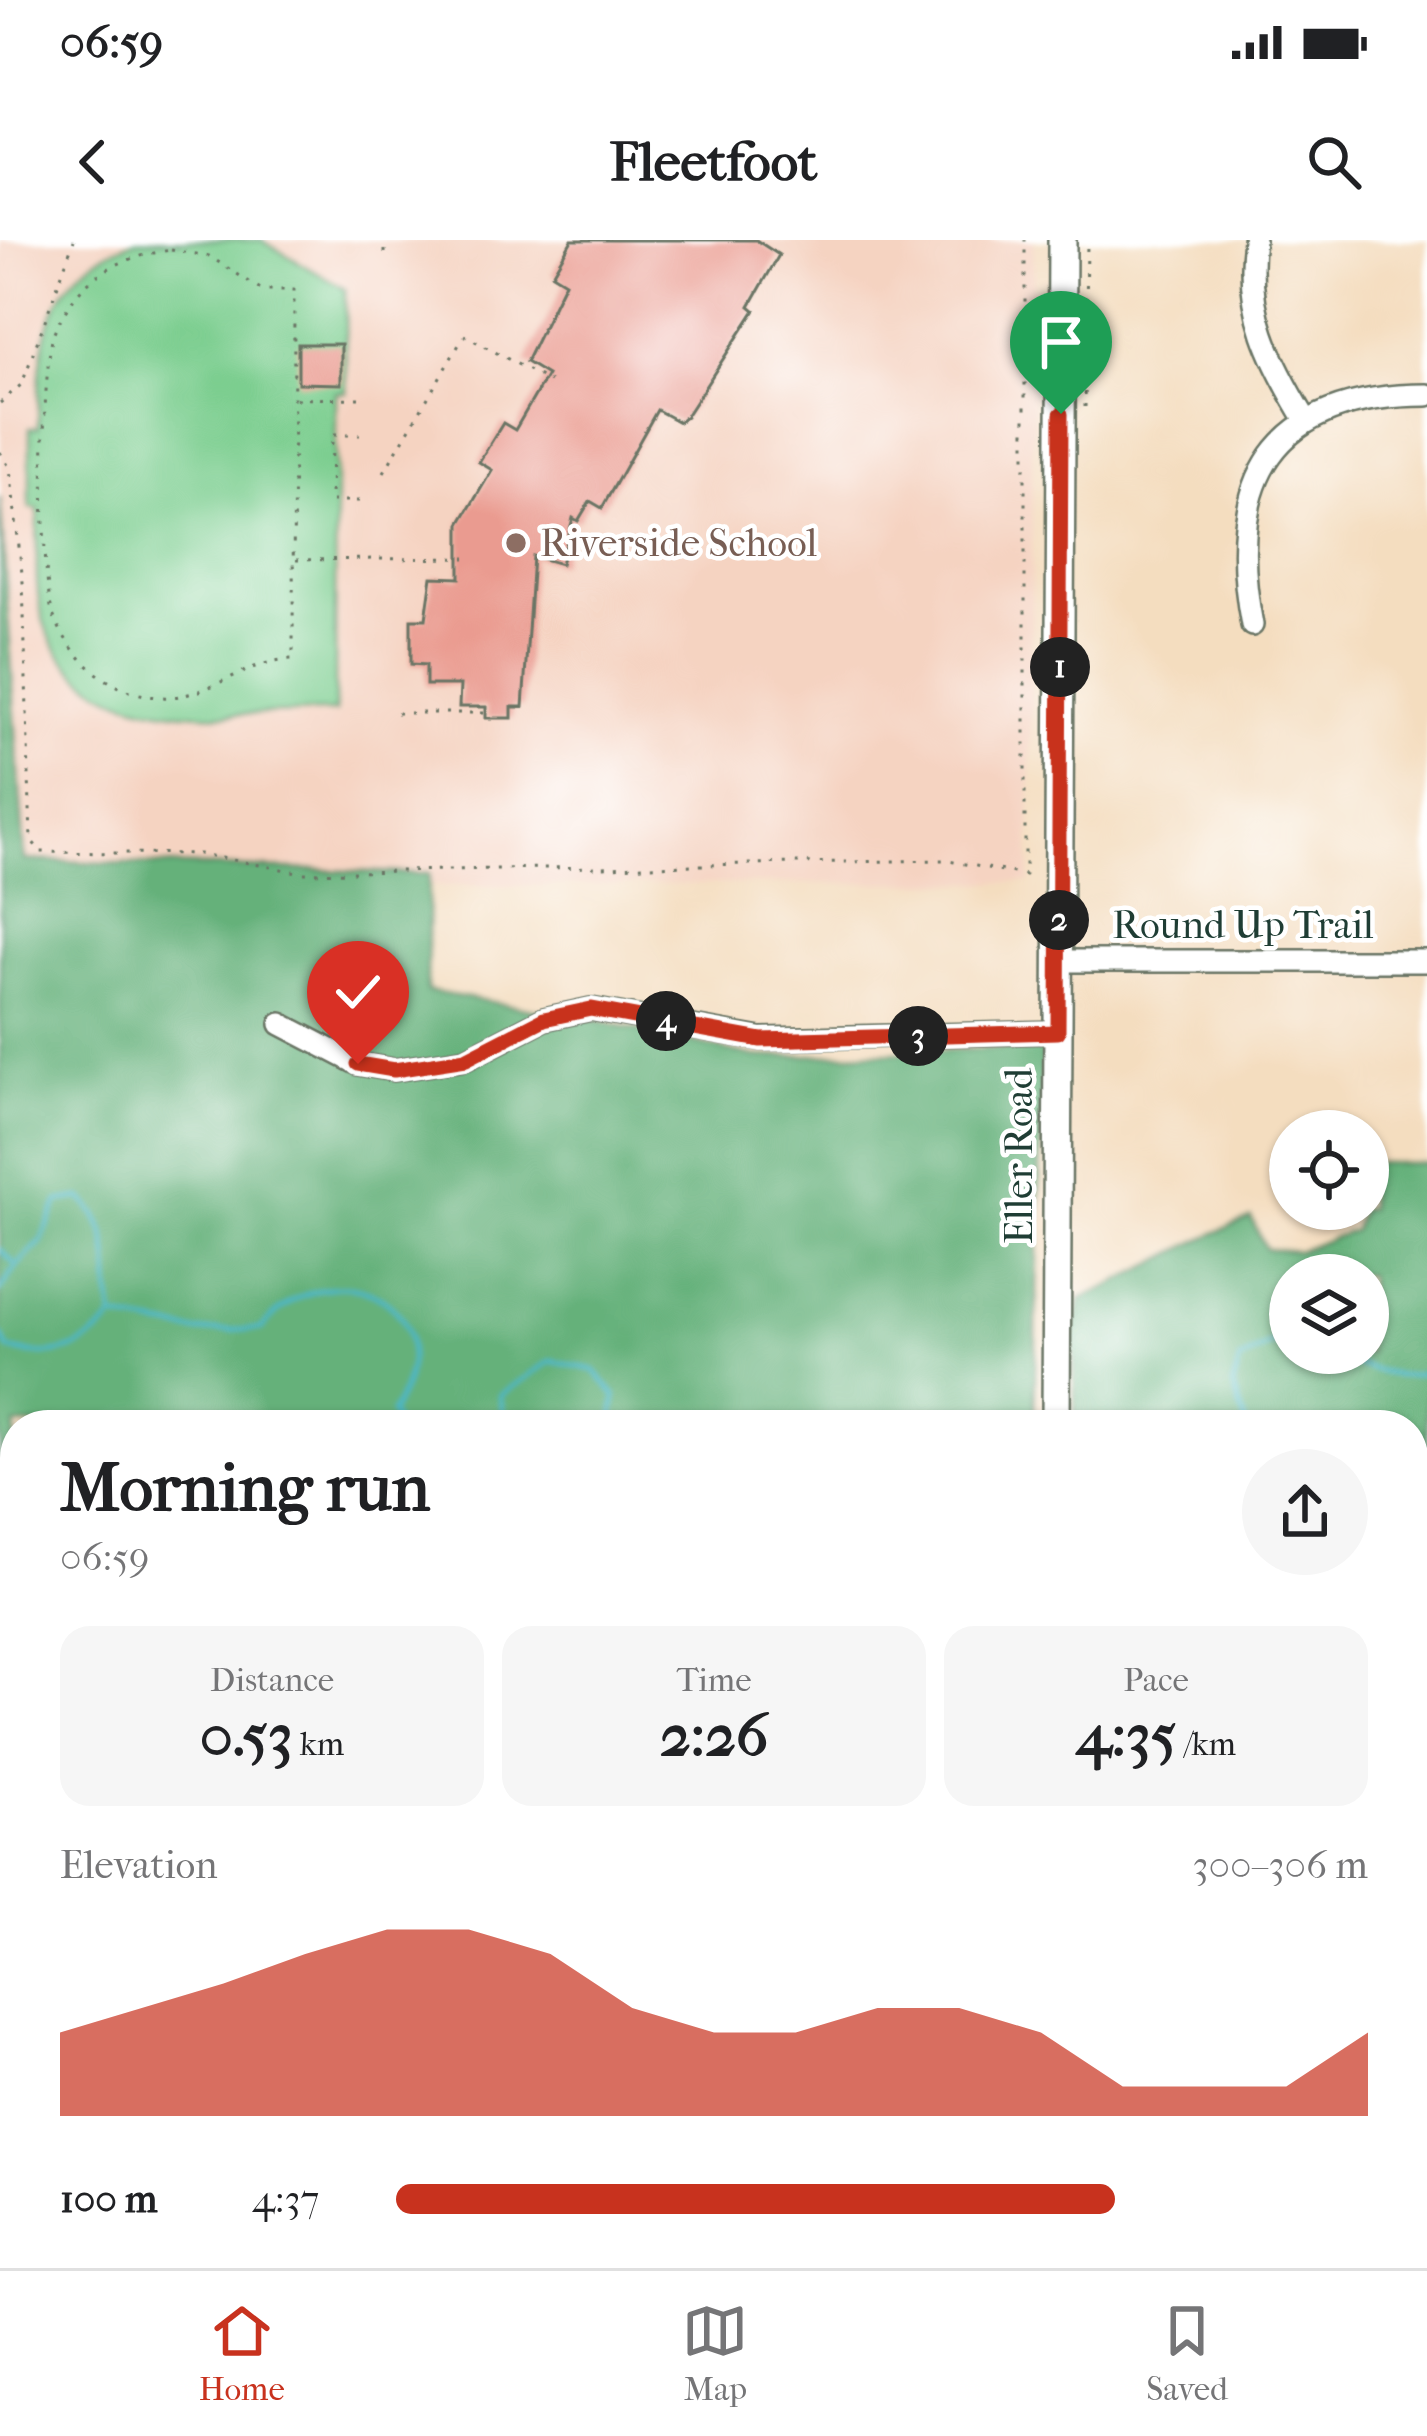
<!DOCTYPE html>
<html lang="en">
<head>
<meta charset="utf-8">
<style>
  body { margin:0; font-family:"IM FELL French Canon",serif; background:#f6f6f6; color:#202124; height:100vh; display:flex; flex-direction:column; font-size:45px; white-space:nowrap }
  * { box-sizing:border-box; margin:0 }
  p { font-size:39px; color:#757577 }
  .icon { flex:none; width:66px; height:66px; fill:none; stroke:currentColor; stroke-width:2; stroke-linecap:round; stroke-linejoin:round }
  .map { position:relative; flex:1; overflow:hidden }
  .details { position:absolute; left:0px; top:1170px; width:1428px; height:858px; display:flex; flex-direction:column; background:#fff; border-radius:48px 48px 0 0; box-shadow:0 3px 9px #0004 }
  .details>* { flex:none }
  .tools { position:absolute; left:1269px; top:870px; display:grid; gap:24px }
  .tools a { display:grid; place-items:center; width:120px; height:120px; border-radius:50%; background:#fff; box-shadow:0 3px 9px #0004; font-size:60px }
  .pin { position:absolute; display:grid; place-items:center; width:102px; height:102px; color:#fff; margin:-123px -51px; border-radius:50% 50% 50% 0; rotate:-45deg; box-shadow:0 0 12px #0007 }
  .pin .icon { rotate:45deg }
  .km { position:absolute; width:60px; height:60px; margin:-30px; border-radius:50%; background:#222; color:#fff; font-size:33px; line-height:60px; text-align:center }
  .round { display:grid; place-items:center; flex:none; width:126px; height:126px; border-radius:63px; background:#f6f6f6 }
  .summary { display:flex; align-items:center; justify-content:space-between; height:204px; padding:0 60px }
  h1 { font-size:66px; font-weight:800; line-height:90px }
  .metrics { display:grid; grid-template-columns:repeat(3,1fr); gap:18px; height:204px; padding:12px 60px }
  .metrics div { display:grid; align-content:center; border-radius:30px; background:#f6f6f6; text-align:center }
  .metrics b { font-size:60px; font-weight:800 }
  .metrics small { font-size:33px; font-weight:400 }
  .metrics p { font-size:33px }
  .chart { height:336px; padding:24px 60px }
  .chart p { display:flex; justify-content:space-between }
  .chart svg { width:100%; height:216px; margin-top:12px; fill:#c8321e; opacity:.7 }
  ul { padding:0 60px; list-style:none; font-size:39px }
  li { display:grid; grid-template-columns:192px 144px 1fr; align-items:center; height:90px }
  li i { height:30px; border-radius:15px; background:#c8321e }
  .status { display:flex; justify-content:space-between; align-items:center; height:84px; padding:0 60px; background:#fff; direction:ltr }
  .status svg { height:33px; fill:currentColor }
  header { display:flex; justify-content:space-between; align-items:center; height:156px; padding:0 60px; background:#fff; font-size:54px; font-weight:800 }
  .tabs { display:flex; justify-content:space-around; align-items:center; height:168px; border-top:3px solid #e0e0e0; background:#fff; font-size:33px; color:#757577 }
  .tabs a { display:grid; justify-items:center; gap:6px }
  .tabs .active { color:#c8321e }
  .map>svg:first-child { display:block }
</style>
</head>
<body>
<div class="status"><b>06:59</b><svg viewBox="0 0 49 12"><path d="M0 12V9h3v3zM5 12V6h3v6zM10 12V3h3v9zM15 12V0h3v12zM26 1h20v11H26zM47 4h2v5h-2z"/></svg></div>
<header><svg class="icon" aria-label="back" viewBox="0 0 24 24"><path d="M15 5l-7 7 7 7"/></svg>Fleetfoot<svg class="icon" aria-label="search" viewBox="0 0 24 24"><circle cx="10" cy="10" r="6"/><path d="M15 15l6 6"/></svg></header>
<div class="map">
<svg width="1427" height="2028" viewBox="0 0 1427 2028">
  <rect width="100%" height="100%" fill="#fff"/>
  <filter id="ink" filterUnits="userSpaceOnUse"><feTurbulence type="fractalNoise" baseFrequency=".00833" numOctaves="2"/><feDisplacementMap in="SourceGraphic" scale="24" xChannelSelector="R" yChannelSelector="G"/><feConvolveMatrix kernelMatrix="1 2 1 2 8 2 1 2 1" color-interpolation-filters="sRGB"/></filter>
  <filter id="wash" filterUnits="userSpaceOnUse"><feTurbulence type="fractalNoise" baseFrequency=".004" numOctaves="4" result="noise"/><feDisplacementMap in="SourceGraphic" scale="48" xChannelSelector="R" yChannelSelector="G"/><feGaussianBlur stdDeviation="2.7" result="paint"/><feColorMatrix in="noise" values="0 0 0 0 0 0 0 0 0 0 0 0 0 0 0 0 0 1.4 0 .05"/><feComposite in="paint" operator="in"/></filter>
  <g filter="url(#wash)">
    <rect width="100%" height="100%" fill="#f4ddbf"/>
    <path fill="#f5d3c1" d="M0,0H1034L1030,642L6,649L0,605Z"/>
    <path fill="#7cce8f" stroke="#4e8662" stroke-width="3" d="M137,0H261L345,49L346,152H336L335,472C239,471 90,500 46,388C32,352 38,307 38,269L30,268V188H38C39,101 43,32 137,0Z
      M1427,1315V1518H1413V1318Z
      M0,1557H15V1858H0Z"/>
    <path fill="#65b17a" stroke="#427757" stroke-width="3" fill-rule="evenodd" d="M0,257L25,620L429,634L427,751L591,779L756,817L1043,807L1034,1185H15V1229L0,1233Z
      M1368,923H1427V1315L1413,1318V1185H1075L1073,1091L1081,1059C1140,1034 1191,1000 1251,978L1266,1009L1298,1011L1354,990L1360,969H1368ZM1290,1035H1368V1113H1290Z
      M15,1305V1588L0,1582V1312Z
      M15,1608V1743L0,1747V1638Z"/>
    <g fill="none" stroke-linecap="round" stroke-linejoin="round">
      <path stroke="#4bb7c7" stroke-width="4.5" d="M0,1009L17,1026L0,1051
        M17,1026L41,1002L58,962L81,958C119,991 104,1034 114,1078
        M0,1094L9,1109C52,1121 84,1111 114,1078L196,1092L261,1089C334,1001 459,1063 391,1173L397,1185
        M1315,1113L1398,1136L1427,1133
        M505,1185L500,1155L551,1121L594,1130L616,1156L612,1185
        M1246,1185L1233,1145L1240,1121L1277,1101L1290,1105"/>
    </g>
    <g id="blocks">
      <path fill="#ea9b90" d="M572,0H756L779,15L750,66L755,70L686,176L679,182L657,170L602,268L590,261L578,281L573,278L561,324L533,316L523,467H512V478H486V467H459L460,445H426V425L411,424V379H426L432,337L460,338V284L492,230L479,222L503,183L515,190L547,135L526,122L565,42L552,34Z
        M298,104H341V144L298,143Z"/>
    </g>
  </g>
  <g filter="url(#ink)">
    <use href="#blocks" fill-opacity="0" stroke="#6a7565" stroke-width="3"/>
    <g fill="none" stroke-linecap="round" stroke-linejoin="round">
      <defs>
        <path id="lane" d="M0,1761L15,1760
          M0,1820H15"/>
        <path id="street" d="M1254,0C1244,70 1271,122 1306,180
          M1252,385C1224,240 1271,155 1427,155
          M1059,721H1427
          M281,784L358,824L394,830L466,819L544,779L591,769L761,799L1058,792
          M1413,1754L1427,1745
          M1413,1937L1427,1940
          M82,2013V2028
          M305,2028V2013
          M588,2028C632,2005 815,2005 860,2028
          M1202,2028V2013"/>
        <path id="secondary" d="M1056,1185L1062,0
          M1413,1541H1427
          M1057,2013V2028"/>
      </defs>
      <use href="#lane" stroke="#6a7565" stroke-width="15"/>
      <use href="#street" stroke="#6a7565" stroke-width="26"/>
      <use href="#secondary" stroke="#6a7565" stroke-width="32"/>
      <path stroke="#6a7565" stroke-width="3" stroke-dasharray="3 9" stroke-linecap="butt" d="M171,10L209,16L262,50H294L293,419C232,421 200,475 130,451C95,439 69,411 54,377C39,342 41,135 53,96C56,86 64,73 70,64C93,28 131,16 171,10Z
        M385,13V0
        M464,95L550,142
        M296,159L360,158
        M0,163L22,144L74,0
        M1085,167L1087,0
        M0,212L10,228L23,342L31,600L41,612L200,614L303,633L943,620L1025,635V0
        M384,232L460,103
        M359,261H331L332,195H360
        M296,320L466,318
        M397,473H486
        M0,1846H15
        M1026,2028V2013"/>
      <use href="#lane" stroke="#fff" stroke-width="10"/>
      <use href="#street" stroke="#fff" stroke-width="21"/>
      <use href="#secondary" stroke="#fff" stroke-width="27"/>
    </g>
  </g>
  <g fill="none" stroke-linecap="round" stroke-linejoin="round" filter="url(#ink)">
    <defs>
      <path id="route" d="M358,824L394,830L466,819L544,779L591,769L761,800L1058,792L1061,174"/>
    </defs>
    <use href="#route" stroke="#fff" stroke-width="24"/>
    <use href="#route" stroke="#c8321e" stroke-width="15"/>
  </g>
  <circle fill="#8d6e63" stroke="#fff" stroke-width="4.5" cx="516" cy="303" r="12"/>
  <g text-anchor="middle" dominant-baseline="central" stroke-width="9" stroke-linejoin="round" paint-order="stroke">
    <g font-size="39" fill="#785e54" stroke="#fff" text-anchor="start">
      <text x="540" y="303">Riverside School</text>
    </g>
    <g font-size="39" fill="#1f3d34" stroke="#fff">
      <text x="1243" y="685">Round Up Trail</text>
      <text transform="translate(1019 916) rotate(-90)">Eller Road</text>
    </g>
  </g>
</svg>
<div class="tools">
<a><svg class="icon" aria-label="locate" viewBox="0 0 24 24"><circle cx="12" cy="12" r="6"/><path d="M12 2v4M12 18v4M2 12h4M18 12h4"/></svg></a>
<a><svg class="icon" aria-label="layers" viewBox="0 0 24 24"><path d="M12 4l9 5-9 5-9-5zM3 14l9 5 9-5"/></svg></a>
</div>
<div class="pin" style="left:1061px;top:174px;background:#1e9e55"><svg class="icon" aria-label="arrive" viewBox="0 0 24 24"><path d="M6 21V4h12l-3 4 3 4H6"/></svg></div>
<div class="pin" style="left:358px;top:824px;background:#d93025"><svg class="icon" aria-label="check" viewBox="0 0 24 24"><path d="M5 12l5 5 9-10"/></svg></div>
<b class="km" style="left:1060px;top:427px">1</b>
<b class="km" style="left:1059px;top:680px">2</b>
<b class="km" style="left:918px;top:796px">3</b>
<b class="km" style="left:666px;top:781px">4</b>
<section class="details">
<div class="summary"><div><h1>Morning run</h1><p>06:59</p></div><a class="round"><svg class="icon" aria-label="share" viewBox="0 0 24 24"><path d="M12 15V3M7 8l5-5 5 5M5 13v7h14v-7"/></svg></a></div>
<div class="metrics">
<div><p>Distance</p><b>0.53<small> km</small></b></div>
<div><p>Time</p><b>2:26</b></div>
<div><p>Pace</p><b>4:35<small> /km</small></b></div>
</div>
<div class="chart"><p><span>Elevation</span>300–306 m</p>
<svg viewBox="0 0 160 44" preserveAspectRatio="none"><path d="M0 44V27L10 22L20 17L30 11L40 6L50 6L60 11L70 22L80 27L90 27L100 22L110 22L120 27L130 38L140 38L150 38L160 27V44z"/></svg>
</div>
<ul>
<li><b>100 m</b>4:37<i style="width:74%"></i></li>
</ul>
</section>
</div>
<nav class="tabs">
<a class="active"><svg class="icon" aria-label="home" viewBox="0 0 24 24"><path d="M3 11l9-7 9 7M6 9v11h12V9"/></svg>Home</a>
<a><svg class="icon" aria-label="map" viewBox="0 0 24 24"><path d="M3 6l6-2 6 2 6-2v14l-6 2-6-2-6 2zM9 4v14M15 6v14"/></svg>Map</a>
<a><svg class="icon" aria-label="saved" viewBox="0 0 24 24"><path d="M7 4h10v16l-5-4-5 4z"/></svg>Saved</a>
</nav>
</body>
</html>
